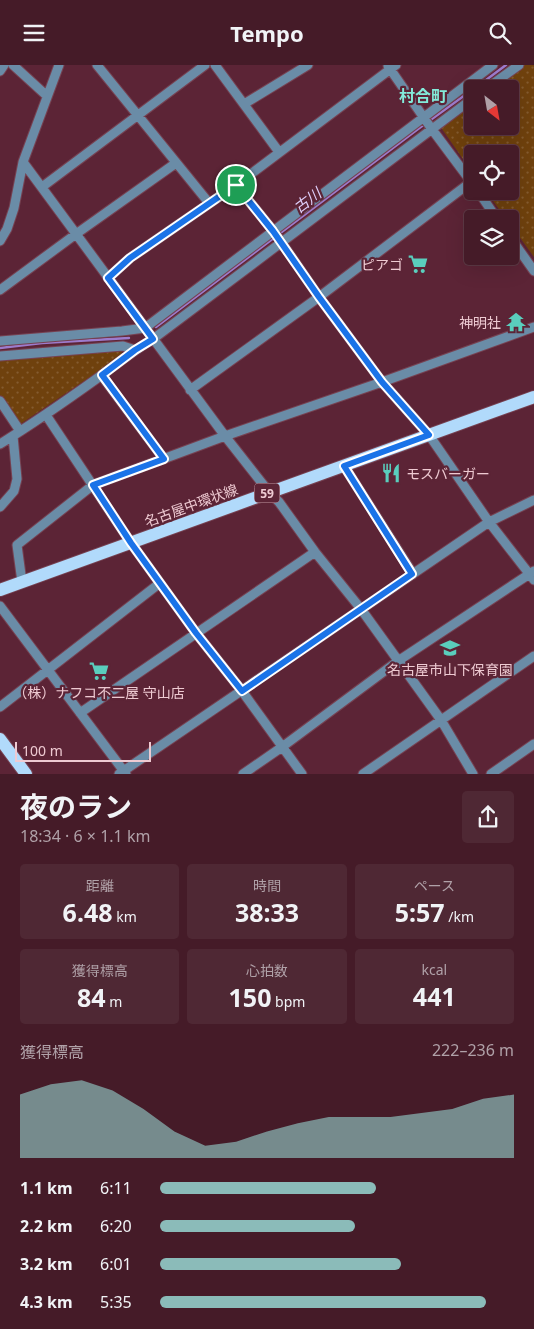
<!DOCTYPE html>
<html lang="ja">
<head>
<meta charset="utf-8">
<style>
  body { margin:0; font-family:"Noto Sans","Noto Sans JP",sans-serif; background:#4f2834; color:#f1f3f6; height:100vh; display:flex; flex-direction:column; font-size:19px; white-space:nowrap }
  * { box-sizing:border-box; margin:0 }
  p { font-size:16px; color:#b0a1a8 }
  .icon { flex:none; width:28px; height:28px; fill:none; stroke:currentColor; stroke-width:2; stroke-linecap:round; stroke-linejoin:round }
  .map { position:relative; height:709px; overflow:hidden }
  .details { display:flex; flex-direction:column; background:#451b28; flex:1 }
  .details>* { flex:none }
  .needle { width:32px; rotate:149deg }
  .controls { position:absolute; left:464px; top:15px; display:grid; gap:10px }
  .controls a { display:grid; place-items:center; width:55px; height:55px; border-radius:5px; background:#451b28; box-shadow:0 5px 20px #0002,0 0 0 1px #5d3945; font-size:25px }
  .scale { position:absolute; left:15px; bottom:12px; width:136px; box-sizing:border-box; padding-left:5px; border:2px solid #eecad2; border-top:0; font-size:14px; line-height:18px; white-space:nowrap; color:#eecad2; -webkit-text-stroke:4px #5c2436; paint-order:stroke }
  .pin { position:absolute; display:grid; place-items:center; width:42px; height:42px; color:#fff; margin:-21px; border:2px solid #fff; border-radius:50%; box-shadow:0 1px 5px #0007 }
  .round { display:grid; place-items:center; flex:none; width:52px; height:52px; border-radius:5px; background:#4f2834 }
  .head { display:flex; align-items:center; justify-content:space-between; height:85px; padding:0 20px }
  h1 { font-size:28px; font-weight:700; line-height:38px }
  .stats { display:grid; grid-template-columns:repeat(3,1fr); gap:8px; height:85px; padding:5px 20px }
  .stats div { display:grid; align-content:center; border-radius:5px; background:#4f2834; text-align:center }
  .stats b { font-size:25px; font-weight:700 }
  .stats small { font-size:14px; font-weight:400 }
  .stats p { font-size:14px }
  .chart { height:140px; padding:10px 20px }
  .chart p { display:flex; justify-content:space-between }
  .chart svg { width:100%; height:90px; margin-top:5px; fill:#8bbbb9; opacity:.7 }
  ul { padding:0 20px; list-style:none; font-size:16px }
  li { display:grid; grid-template-columns:80px 60px 1fr; align-items:center; height:38px }
  li i { height:12px; border-radius:6px; background:#8bbbb9 }
  header { display:flex; justify-content:space-between; align-items:center; height:65px; padding:0 20px; background:#451b28; font-size:22px; font-weight:700 }
  .map>svg:first-child { display:block }
</style>
</head>
<body>
<header><svg class="icon" aria-label="menu" viewBox="0 0 24 24"><path d="M4 6h16M4 12h16M4 18h16"/></svg>Tempo<svg class="icon" aria-label="search" viewBox="0 0 24 24"><circle cx="10" cy="10" r="6"/><path d="M15 15l6 6"/></svg></header>
<div class="map">
<svg width="534" height="709" viewBox="0 0 534 709">
  <defs>
    <pattern id="park-dots" width="8" height="8" patternUnits="userSpaceOnUse" patternTransform="scale(1.25)"><rect width="8" height="8" fill="#6f410d"/><path d="M2 2h.1M6 6h.1" fill="none" stroke="#845b2f" stroke-width="1.8" stroke-linecap="round"/></pattern>
  </defs>
  <rect width="100%" height="100%" fill="#5c2436"/>
  <path fill="url(#park-dots)" d="M523,0H534V192L510,159V154H506L486,126H510V89H472V107L442,64V61L472,38V61H510V24H491Z
    M118,284L122,286L121,291L19,360L0,331V292Z"/>
  <g fill="none" stroke-linecap="round" stroke-linejoin="round">
    <path stroke="#9d7bcc" stroke-width="2.5" d="M474,24L506,0
      M156,262L418,64L472,25
      M0,283L42,278L129,273"/>
    <defs>
      <path id="minor" d="M13,0L47,31
        M97,0L209,138
        M215,0L279,87
        M388,1L431,63L472,118
        M0,6L4,0
        M486,24L519,0
        M244,39L308,0
        M23,97L225,371L269,427L279,437L315,487L361,544L441,655L473,709
        M236,120L275,168L319,232L382,317L429,370L489,457L534,515
        M42,122L205,0
        M478,126L497,154
        M510,172L534,206
        M0,176L7,164L14,143L23,97L59,0
        M108,213L130,193L236,120L396,0
        M0,225L76,169L176,98
        M0,276L122,266L145,263L493,0
        M0,291L123,281L135,285
        M102,311L164,394
        M190,325L319,232L471,117
        M0,336L20,366
        M46,350L131,478L196,568L242,626L302,709
        M0,379C34,358 67,335 99,312C117,299 134,285 153,274L472,34
        M344,401L413,509
        M0,442L14,426L17,414L13,371
        M22,517L17,480L93,420L225,371L382,317L534,262
        M0,541L126,709
        M0,642L160,518
        M80,648L315,487
        M119,709L489,457L534,435
        M243,709L282,682L398,596L534,506
        M363,709L534,591
        M491,709L534,679"/>
      <path id="major" d="M0,525L534,332
        M0,674L26,709"/>
    </defs>
    <use href="#minor" stroke="#764252" stroke-width="11"/>
    <use href="#major" stroke="#764252" stroke-width="14"/>
    <use href="#minor" stroke="#6a8ca7" stroke-width="9"/>
    <use href="#major" stroke="#b1dafb" stroke-width="12"/>
  </g>
  <g fill="none" stroke-linecap="round" stroke-linejoin="round">
    <defs>
      <path id="route" d="M236,120L273,166L319,232L382,317L429,370L344,401L412,509L242,626L196,568L131,478L93,420L164,394L102,310L135,285L153,274L108,213L130,193Z"/>
    </defs>
    <use href="#route" stroke="#fff" stroke-width="10"/>
    <use href="#route" stroke="#1a73e8" stroke-width="6"/>
  </g>
  <defs>
    <symbol id="supermarket-bare" viewBox="-9 -9 18 18"><path d="M-6-5.5h2.5l.6 2H6L4.5 2H-2.5L-4.4-4H-6ZM-1.5 3.2a1.3 1.3 0 1 0 .1 0ZM3 3.2a1.3 1.3 0 1 0 .1 0Z" fill="#5acebd" stroke="#5c2436" stroke-width="2.5" paint-order="stroke"/></symbol>
    <symbol id="temple-bare" viewBox="-9 -9 18 18"><path d="M0-6L5-2H3V0L6.5 2.5H4V6H1.5V3h-3V6H-4V2.5H-6.5L-3 0V-2H-5Z" fill="#5acebd" stroke="#5c2436" stroke-width="2.5" paint-order="stroke"/></symbol>
    <symbol id="restaurant-bare" viewBox="-9 -9 18 18"><path d="M-5-6h1v4h1v-4h1v4h1v-4h1v5L-1.5 .5V6h-2V.5L-5-1ZM5-6V6H3V1.5H1.5Q1.5-4 5-6Z" fill="#5acebd" stroke="#5c2436" stroke-width="2.5" paint-order="stroke"/></symbol>
    <symbol id="school-bare" viewBox="-9 -9 18 18"><path d="M0-5L7-2L0 1L-7-2ZM-4 1L0 2.5L4 1V4Q0 6-4 4Z" fill="#5acebd" stroke="#5c2436" stroke-width="2.5" paint-order="stroke"/></symbol>
  </defs>
  <g fill-rule="evenodd">
    <use href="#supermarket-bare" x="404" y="185" width="28" height="28"/>
    <use href="#temple-bare" x="502" y="243" width="28" height="28"/>
    <use href="#restaurant-bare" x="377" y="394" width="28" height="28"/>
    <use href="#school-bare" x="436" y="569" width="28" height="28"/>
    <use href="#supermarket-bare" x="85" y="592" width="28" height="28"/>
  </g>
  <g text-anchor="middle" dominant-baseline="central" stroke-width="4.5" stroke-linejoin="round" paint-order="stroke">
    <rect fill="#5c2436" stroke="#c298a3" stroke-width="1" x="254.5" y="418.5" width="25" height="19" rx="4"/>
    <g font-size="12" font-weight="bold" fill="#eecad2">
      <text x="267" y="428">59</text>
    </g>
    <g font-size="14" fill="#eecad2" stroke="#5c2436" text-anchor="end">
      <text x="403" y="199">ピアゴ</text>
      <text x="501" y="257">神明社</text>
      <text x="406" y="408" text-anchor="start">モスバーガー</text>
      <text x="450" y="604" text-anchor="middle">名古屋市山下保育園</text>
      <text x="99" y="627" text-anchor="middle">（株）ナフコ不二屋 守山店</text>
    </g>
    <g font-size="14" fill="#eecad2" stroke="#5c2436">
      <text transform="translate(191 440) rotate(-20)">名古屋中環状線</text>
    </g>
    <g font-size="15" font-style="italic" fill="#dfcffa" stroke="#5c2436">
      <text transform="translate(307 135) rotate(-37)">古川</text>
    </g>
    <g font-size="16" font-weight="bold" fill="#83ebda" stroke="#5c2436">
      <text x="423" y="31">村合町</text>
    </g>
  </g>
</svg>
<div class="controls">
<a><svg class="needle" viewBox="-14 -14 28 28"><path d="M0-13l5 13h-10z" fill="#e53935"/><path d="M0 13l5-13h-10z" fill="#b0a1a8"/></svg></a>
<a><svg class="icon" aria-label="locate" viewBox="0 0 24 24"><circle cx="12" cy="12" r="6"/><path d="M12 2v4M12 18v4M2 12h4M18 12h4"/></svg></a>
<a><svg class="icon" aria-label="layers" viewBox="0 0 24 24"><path d="M12 4l9 5-9 5-9-5zM3 14l9 5 9-5"/></svg></a>
</div>
<div class="scale">100 m</div>
<div class="pin" style="left:236px;top:120px;background:#1e9e55"><svg class="icon" aria-label="arrive" viewBox="0 0 24 24"><path d="M6 21V4h12l-3 4 3 4H6"/></svg></div>
</div>
<section class="details">
<div class="head"><div><h1>夜のラン</h1><p>18:34 · 6 × 1.1 km</p></div><a class="round"><svg class="icon" aria-label="share" viewBox="0 0 24 24"><path d="M12 15V3M7 8l5-5 5 5M5 13v7h14v-7"/></svg></a></div>
<div class="stats">
<div><p>距離</p><b>6.48<small> km</small></b></div>
<div><p>時間</p><b>38:33</b></div>
<div><p>ペース</p><b>5:57<small> /km</small></b></div>
</div>
<div class="stats">
<div><p>獲得標高</p><b>84<small> m</small></b></div>
<div><p>心拍数</p><b>150<small> bpm</small></b></div>
<div><p>kcal</p><b>441</b></div>
</div>
<div class="chart"><p><span>獲得標高</span>222–236 m</p>
<svg viewBox="0 0 160 44" preserveAspectRatio="none"><path d="M0 44V13L10 8L20 6L30 11L40 20L50 31L60 38L70 36L80 31L90 27L100 24L110 24L120 24L130 22L140 20L150 15L160 13V44z"/></svg>
</div>
<ul>
<li><b>1.1 km</b>6:11<i style="width:61%"></i></li>
<li><b>2.2 km</b>6:20<i style="width:55%"></i></li>
<li><b>3.2 km</b>6:01<i style="width:68%"></i></li>
<li><b>4.3 km</b>5:35<i style="width:92%"></i></li>
</ul>
</section>
</body>
</html>
